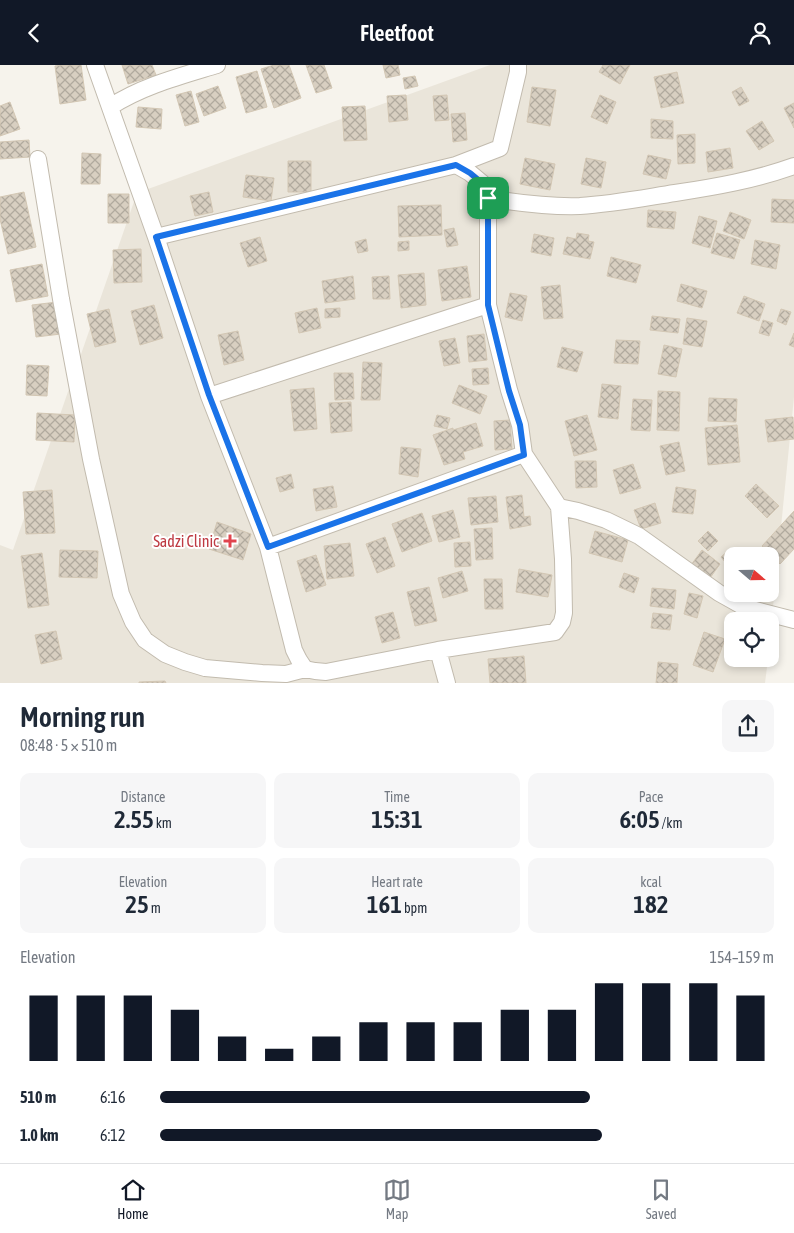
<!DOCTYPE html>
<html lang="en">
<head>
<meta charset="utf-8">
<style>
  body { margin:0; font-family:"Asap Condensed",sans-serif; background:#f6f6f7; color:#1f2937; height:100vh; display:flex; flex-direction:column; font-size:19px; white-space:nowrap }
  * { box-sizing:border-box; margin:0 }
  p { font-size:16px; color:#747a83 }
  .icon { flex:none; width:28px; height:28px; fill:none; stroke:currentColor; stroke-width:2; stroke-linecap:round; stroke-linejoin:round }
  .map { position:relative; height:618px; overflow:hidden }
  .details { display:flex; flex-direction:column; background:#fff; flex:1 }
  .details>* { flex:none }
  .needle { width:32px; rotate:110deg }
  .tools { position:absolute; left:724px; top:482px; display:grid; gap:10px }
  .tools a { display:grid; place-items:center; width:55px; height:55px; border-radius:10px; background:#fff; box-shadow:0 2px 8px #0003; font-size:25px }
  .pin { position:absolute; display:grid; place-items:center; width:42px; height:42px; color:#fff; margin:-21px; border-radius:10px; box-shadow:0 2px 8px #0006 }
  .round { display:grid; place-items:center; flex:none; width:52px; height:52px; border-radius:10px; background:#f6f6f7 }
  .overview { display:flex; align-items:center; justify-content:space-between; height:85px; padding:0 20px }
  h1 { font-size:28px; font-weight:600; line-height:38px }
  .metrics { display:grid; grid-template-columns:repeat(3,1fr); gap:8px; height:85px; padding:5px 20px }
  .metrics div { display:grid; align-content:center; border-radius:10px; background:#f6f6f7; text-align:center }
  .metrics b { font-size:25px; font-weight:600 }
  .metrics small { font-size:14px; font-weight:400 }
  .metrics p { font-size:14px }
  .chart { height:140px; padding:10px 20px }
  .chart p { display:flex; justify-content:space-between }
  .chart svg { width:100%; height:90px; margin-top:5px; stroke:#111827; stroke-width:6 }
  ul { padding:0 20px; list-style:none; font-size:16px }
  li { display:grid; grid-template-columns:80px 60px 1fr; align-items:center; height:38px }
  li i { height:12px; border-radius:6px; background:#111827 }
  header { display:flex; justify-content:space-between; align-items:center; height:65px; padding:0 20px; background:#111827; color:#fff; font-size:22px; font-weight:600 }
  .menu { display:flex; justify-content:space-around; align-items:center; height:70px; border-top:1px solid #e0e1e3; background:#fff; font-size:14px; color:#747a83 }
  .menu a { display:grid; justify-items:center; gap:2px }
  .menu .on { color:#111827 }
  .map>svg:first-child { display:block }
</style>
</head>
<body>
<header><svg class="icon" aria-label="back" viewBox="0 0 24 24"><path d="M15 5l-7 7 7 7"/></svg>Fleetfoot<svg class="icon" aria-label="person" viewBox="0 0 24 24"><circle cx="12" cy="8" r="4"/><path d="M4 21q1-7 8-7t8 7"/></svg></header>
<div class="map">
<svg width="794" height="618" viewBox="0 0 794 618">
  <defs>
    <pattern id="building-cross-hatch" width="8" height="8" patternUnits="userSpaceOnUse" patternTransform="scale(1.25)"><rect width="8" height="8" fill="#d8cfc1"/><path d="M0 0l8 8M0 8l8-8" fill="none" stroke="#b1aa9e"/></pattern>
  </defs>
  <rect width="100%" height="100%" fill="#f6f3ec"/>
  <path fill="#eae5da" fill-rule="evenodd" d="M490,0H794V332L770,572V556H732V594H768L765,618H0V480L13,485L137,128ZM732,491H770V529H732Z"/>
  <path fill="url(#building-cross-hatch)" stroke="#d3c7b4" d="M61,0H81L86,35L60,39L55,1Z
    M122,0H152L156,10L128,19Z
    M274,0H289L301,33L274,43L261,4Z
    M306,0H324L332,23L316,28Z
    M383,0H398L400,10L386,13Z
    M603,0H630L620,19L599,7Z
    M257,6L267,42L246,48L236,12Z
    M677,7L684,38L661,43L654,12Z
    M415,11L418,21L405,24L403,13Z
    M218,21L226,43L204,51L196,29Z
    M532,22L556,25L550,61L527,57Z
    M741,22L749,36L739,41L732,27Z
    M191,26L199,57L185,61L176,30Z
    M406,30L408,55L389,57L387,31Z
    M447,30L449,55L435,56L433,31Z
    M600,30L616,37L607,59L591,52Z
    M10,37L20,64L0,71V41Z
    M794,38V63L784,43Z
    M365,41L367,75L344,76L342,42Z
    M138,42L162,44L161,64L136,62Z
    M465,48L467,75L453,77L451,49Z
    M651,54L673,56V74L651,73Z
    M762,56L774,76L759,85L746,66Z
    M695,69V98L678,99L677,70Z
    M29,75L30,92L0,94V77Z
    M730,83L733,103L708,107L706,87Z
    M82,88L101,89L100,119H81Z
    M648,90L671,95L666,114L643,109Z
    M525,93L555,99L550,125L520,119Z
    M586,93L606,97L601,123L581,119Z
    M288,96H311V127H288Z
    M246,110L274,113L271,136L243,132Z
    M24,127L36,182L8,189L0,154V132Z
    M209,127L213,147L195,151L190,131Z
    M108,129H129V158H108Z
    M772,134L794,135V158L771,157Z
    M441,140L442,170L399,172L398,141Z
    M648,145L676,147L674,164L647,162Z
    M730,147L751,155L744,174L723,166Z
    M699,151L717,156L710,183L692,178Z
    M454,163L458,180L447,182L444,165Z
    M577,168L589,170L588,176L594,177L590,194L563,189L567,172L576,174Z
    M717,168L740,175L734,194L711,188Z
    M534,169L554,173L551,191L531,187Z
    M260,172L267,196L248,202L240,178Z
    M366,174L368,186L358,188L355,177Z
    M755,175L780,180L776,204L751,199Z
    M409,176V185L398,186V177Z
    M141,184L142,217L114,218L113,185Z
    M611,192L641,200L636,218L607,211Z
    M42,199L48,231L16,237L10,205Z
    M467,201L471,232L442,236L438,205Z
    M424,208L426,240L401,243L398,210Z
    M353,211L355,234L325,238L322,216Z
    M389,211L390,234H373L372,212Z
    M681,219L707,226L702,243L677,236Z
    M560,220L563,253L544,254L541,222Z
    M510,228L527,231L522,256L505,252Z
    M744,231L765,239L759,256L737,248Z
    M57,237L61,269L36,272L32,240Z
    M154,240L163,273L140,280L131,246Z
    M317,243L321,263L299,268L295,248Z
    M340,243V252L325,253V244Z
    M109,244L116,277L95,282L87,249Z
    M781,244L791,247L786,260L777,256Z
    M652,251L680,254L678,268L650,265Z
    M687,253L707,256L702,282L683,279Z
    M763,255L773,258L769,271L759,268Z
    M238,266L244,295L224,300L218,270Z
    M794,268V282L789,280Z
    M484,269L487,295L469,297L467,271Z
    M455,273L460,298L444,301L439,276Z
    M616,275L640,276L638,299L614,298Z
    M664,280L682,284L676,312L658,309Z
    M562,282L583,287L577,307L557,302Z
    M363,297L382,298L380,335H361Z
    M27,300L49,301L47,331L26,330Z
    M488,303L489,319L473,320L472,304Z
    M334,308H353L354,334L335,335Z
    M602,319L621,321L618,354L598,352Z
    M459,320L487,331L480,349L452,338Z
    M314,323L317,364L294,366L290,325Z
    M658,326L680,327L679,366L657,365Z
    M709,333L737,334L736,357L708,356Z
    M633,334L652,335L650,366L631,365Z
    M351,337L352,366L331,368L329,338Z
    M37,348L75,350L74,377L36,375Z
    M437,350L450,353L447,364L434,361Z
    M587,350L597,385L574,391L565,356Z
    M793,352L794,374L768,377L765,355Z
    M510,355L512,384L495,385L494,356Z
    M476,358L483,381L463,387L465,394L444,400L433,370L453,363V365Z
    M737,360L740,397L708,400L705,363Z
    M679,377L685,406L666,410L660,381Z
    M401,382L421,384L418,412L399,409Z
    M575,396H596L597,422L576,423Z
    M633,399L641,423L620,429L613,405Z
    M291,409L294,423L280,427L276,413Z
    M756,419L779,441L767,453L745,431Z
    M333,421L337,442L316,446L313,424Z
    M676,422L696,425L693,449L672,447Z
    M52,425L55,468L26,469L23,427Z
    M522,430L524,452L530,451L531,460L510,464L506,432Z
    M496,431L498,457L471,460L468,433Z
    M655,438L661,458L641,464L634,445Z
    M453,445L460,472L439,477L432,451Z
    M794,446V484L780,499L762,481Z
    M422,448L432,476L402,487L392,459Z
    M217,457L251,469L243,495L209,484Z
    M492,463L493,494L476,495L474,464Z
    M595,466L628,475L622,497L589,488Z
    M708,466L718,476L708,486L698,476Z
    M385,472L395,501L377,508L366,479Z
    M470,477L471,501L455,502L454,478Z
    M350,478L354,511L327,514L324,481Z
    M731,483L738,491H732V501L730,503L721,492Z
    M60,485L98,486L97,513L59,512Z
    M702,485L720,499L710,513L691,500Z
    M42,488L49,540L28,543L21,491Z
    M316,490L326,520L306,527L297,496Z
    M519,504L552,510L548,532L516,527Z
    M462,506L468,526L443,533L438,513Z
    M624,508L639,513L634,528L619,522Z
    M484,514H502L503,544H485Z
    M429,522L437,556L415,561L407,527Z
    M652,523L676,525L674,544L650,541Z
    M689,528L703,531L697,553L684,549Z
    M393,547L400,573L382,578L375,552Z
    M653,548L672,550L670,565L651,563Z
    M56,566L62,594L41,599L35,570Z
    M704,567L725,574L713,607L693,600Z
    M524,591L526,618H490L488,594Z
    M658,597L678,599L677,618H656Z
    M165,616L166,618H139V617Z"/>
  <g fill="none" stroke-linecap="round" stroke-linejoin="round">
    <defs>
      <path id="street" d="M95,0L156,172L209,331L268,482L294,585L299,595L305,604
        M110,42C142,21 181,11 217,0
        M38,94L61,234L91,394L121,529L133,557L145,575L165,589L185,597L205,603L262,608L286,609L305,604L315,606L326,607L438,585L555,567L562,557L564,548L563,494L559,442L524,389L520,360L509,325L488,240V133L482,118L470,108L456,100L500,83L518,7V0
        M488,133C518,138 549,142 580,141C612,139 643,133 675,128C715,122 755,115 794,101
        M156,172L456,100
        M209,331L488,240
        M559,442L578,446L606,455L639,471L719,528L744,542L794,555
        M268,482L524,389
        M438,585L447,618"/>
    </defs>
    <use href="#street" stroke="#c2bbae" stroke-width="18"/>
    <use href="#street" stroke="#fff" stroke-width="16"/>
  </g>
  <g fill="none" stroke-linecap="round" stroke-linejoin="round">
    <defs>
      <path id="route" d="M456,100L470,108L482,118L488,133V240L509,326L520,360L524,390L268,482L209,330L156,172Z"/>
    </defs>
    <use href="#route" stroke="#fff" stroke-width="10"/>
    <use href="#route" stroke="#1a73e8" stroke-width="6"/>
  </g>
  <path fill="#e0444e" stroke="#fff" stroke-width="2" d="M227.5 468.5h5v5h5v5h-5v5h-5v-5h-5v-5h5z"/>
  <g text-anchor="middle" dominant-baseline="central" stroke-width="4" stroke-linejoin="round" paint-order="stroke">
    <g font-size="16" fill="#be3a42" stroke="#fff" text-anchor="end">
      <text x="219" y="476">Sadzi Clinic</text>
    </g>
  </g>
</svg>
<div class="tools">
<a><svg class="needle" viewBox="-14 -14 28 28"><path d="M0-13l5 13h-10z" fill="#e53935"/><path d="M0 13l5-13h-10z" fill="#747a83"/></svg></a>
<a><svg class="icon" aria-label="locate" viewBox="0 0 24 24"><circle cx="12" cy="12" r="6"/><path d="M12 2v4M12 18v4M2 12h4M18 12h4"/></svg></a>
</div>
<div class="pin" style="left:488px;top:133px;background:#1e9e55"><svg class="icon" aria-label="arrive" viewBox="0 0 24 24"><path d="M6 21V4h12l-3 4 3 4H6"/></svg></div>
</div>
<section class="details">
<div class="overview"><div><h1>Morning run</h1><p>08:48 · 5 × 510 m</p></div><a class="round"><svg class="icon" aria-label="share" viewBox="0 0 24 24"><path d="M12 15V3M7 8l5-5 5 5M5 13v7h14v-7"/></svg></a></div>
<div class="metrics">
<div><p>Distance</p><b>2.55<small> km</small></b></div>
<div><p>Time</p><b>15:31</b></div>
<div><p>Pace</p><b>6:05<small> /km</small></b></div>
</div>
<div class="metrics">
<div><p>Elevation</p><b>25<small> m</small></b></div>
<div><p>Heart rate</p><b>161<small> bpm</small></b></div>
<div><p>kcal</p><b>182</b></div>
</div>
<div class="chart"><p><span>Elevation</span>154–159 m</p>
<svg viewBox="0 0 160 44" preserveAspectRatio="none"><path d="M5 44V12M15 44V12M25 44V12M35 44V19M45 44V32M55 44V38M65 44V32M75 44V25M85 44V25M95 44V25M105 44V19M115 44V19M125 44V6M135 44V6M145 44V6M155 44V12"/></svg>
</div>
<ul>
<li><b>510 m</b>6:16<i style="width:70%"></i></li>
<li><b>1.0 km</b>6:12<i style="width:72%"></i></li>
</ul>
</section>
<nav class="menu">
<a class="on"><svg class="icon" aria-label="home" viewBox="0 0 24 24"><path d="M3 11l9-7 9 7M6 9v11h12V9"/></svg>Home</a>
<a><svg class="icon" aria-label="map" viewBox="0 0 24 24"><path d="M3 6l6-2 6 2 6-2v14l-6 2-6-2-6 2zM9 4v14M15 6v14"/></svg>Map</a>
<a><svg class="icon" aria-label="saved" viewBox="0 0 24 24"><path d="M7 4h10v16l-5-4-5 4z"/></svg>Saved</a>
</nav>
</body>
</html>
